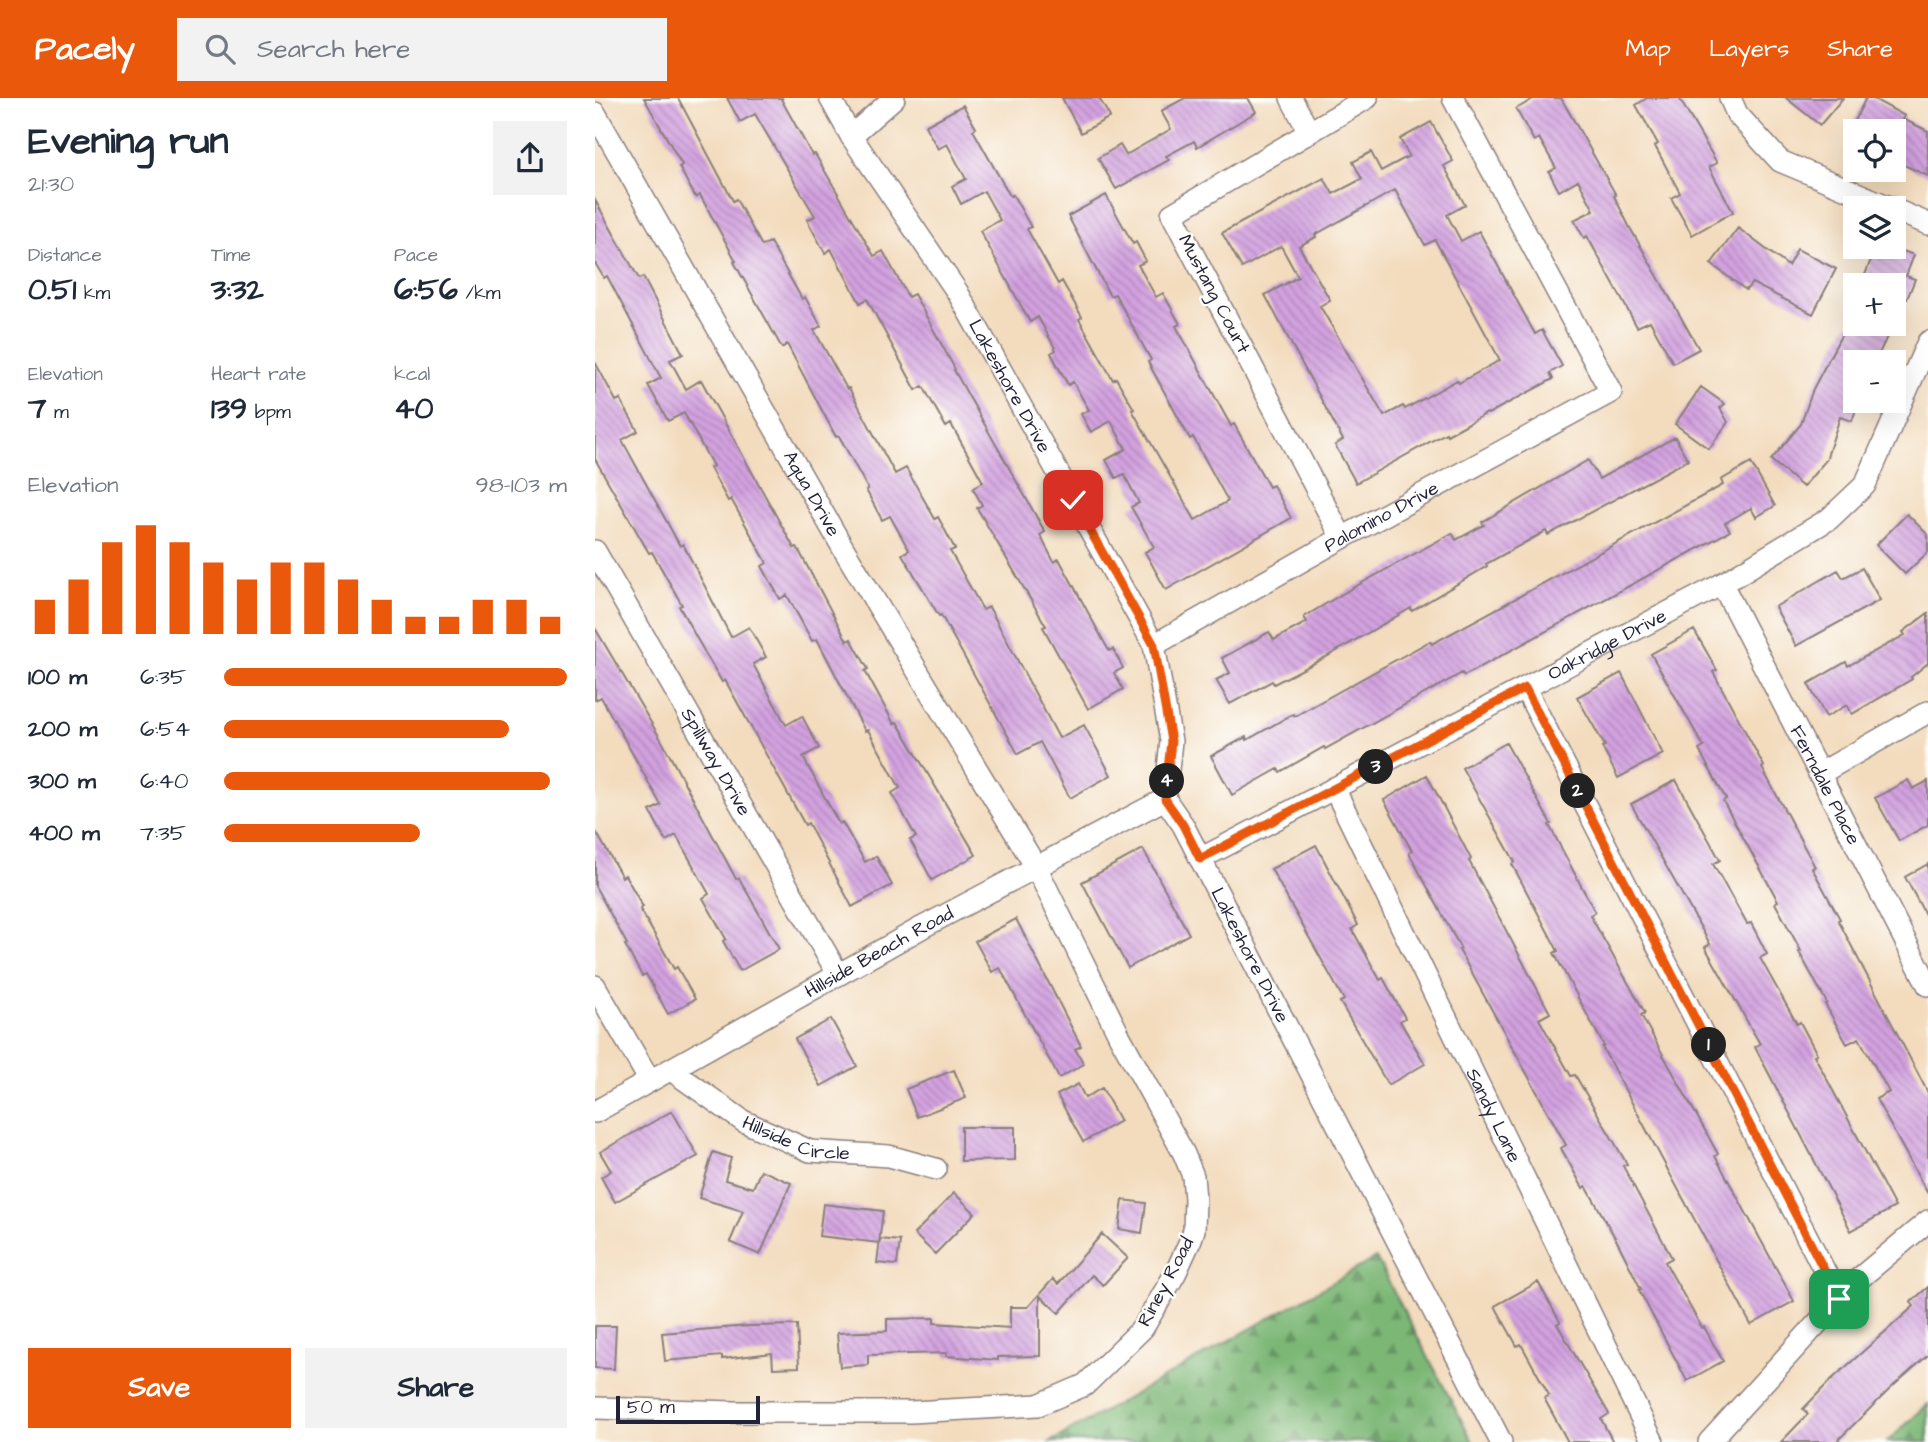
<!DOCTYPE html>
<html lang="en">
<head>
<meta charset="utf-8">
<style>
  body { margin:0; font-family:"Architects Daughter",sans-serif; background:#f2f2f3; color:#1f2937; height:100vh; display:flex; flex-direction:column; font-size:26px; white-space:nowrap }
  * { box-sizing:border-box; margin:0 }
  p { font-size:23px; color:#747a83 }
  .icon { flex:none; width:38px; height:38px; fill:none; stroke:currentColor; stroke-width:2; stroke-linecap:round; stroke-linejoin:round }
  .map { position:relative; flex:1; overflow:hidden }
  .sheet { display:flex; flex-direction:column; background:#fff; width:595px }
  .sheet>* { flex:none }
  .controls { position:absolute; left:1248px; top:21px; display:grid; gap:14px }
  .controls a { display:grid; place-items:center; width:63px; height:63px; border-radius:0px; background:#fff; box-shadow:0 7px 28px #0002; font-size:35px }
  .scale { position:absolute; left:21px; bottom:18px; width:144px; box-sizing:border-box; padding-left:7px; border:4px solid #22223b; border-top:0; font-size:19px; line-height:24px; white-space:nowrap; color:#22223b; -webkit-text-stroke:5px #fdfcf7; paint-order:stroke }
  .pin { position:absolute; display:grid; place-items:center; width:60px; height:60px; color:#fff; margin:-30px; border-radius:14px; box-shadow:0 4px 10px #0006 }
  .km { position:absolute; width:35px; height:35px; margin:-18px; border-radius:50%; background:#222; color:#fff; font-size:19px; line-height:35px; text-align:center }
  .round { display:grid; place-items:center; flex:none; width:74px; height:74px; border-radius:0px; background:#f2f2f3 }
  .headline { display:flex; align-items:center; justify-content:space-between; height:119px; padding:0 28px }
  h1 { font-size:38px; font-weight:700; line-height:52px }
  .stats { display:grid; grid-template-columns:repeat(3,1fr); gap:10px; height:119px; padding:7px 28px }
  .stats div { display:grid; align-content:center }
  .stats b { font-size:30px; font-weight:700 }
  .stats small { font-size:19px; font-weight:400 }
  .stats p { font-size:19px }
  .chart { height:196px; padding:14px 28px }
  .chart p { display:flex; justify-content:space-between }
  .chart svg { width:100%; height:126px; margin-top:7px; stroke:#ea580c; stroke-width:6 }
  .cta { display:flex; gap:14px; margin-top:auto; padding:14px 28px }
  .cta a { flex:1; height:80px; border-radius:0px; background:#ea580c; color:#fff; font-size:28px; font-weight:700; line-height:80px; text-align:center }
  .cta a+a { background:#f2f2f3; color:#1f2937 }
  ul { padding:0 28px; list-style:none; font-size:23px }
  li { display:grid; grid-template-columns:112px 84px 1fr; align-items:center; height:52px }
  li i { height:18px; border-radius:9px; background:#ea580c }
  header { display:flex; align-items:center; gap:42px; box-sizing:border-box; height:98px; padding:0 35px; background:#ea580c; color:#fff }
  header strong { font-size:33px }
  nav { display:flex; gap:38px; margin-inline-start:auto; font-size:24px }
  .search { width:490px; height:63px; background:#f2f2f3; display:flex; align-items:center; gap:18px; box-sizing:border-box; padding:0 24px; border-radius:0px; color:#747a83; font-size:26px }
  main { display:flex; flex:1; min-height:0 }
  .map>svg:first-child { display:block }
</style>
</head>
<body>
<header>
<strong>Pacely</strong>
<div class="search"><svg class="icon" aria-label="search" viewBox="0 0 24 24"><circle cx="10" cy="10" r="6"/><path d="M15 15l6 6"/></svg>Search here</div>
<nav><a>Map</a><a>Layers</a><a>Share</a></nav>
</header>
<main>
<section class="sheet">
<div class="headline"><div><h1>Evening run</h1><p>21:30</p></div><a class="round"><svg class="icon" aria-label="share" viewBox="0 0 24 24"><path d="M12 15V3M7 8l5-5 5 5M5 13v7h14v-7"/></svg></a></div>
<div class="stats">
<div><p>Distance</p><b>0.51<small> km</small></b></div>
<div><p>Time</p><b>3:32</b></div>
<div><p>Pace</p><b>6:56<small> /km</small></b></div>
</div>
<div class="stats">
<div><p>Elevation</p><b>7<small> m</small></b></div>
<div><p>Heart rate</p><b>139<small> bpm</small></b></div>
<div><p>kcal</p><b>40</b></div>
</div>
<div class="chart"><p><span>Elevation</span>98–103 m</p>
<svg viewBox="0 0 160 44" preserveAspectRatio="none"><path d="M5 44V32M15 44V25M25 44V12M35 44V6M45 44V12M55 44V19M65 44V25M75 44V19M85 44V19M95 44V25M105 44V32M115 44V38M125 44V38M135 44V32M145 44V32M155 44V38"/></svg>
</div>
<ul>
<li><b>100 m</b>6:35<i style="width:100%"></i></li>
<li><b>200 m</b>6:54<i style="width:83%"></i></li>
<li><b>300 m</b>6:40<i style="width:95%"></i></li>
<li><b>400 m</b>7:35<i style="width:57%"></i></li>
</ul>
<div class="cta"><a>Save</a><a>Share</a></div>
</section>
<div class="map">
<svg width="1333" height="1344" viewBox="0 0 1333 1344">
  <defs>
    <pattern id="forest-firs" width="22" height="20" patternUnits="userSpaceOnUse" patternTransform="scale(1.75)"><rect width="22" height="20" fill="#7cb776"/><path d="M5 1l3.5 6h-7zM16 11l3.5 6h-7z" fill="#659462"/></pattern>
    <pattern id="building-back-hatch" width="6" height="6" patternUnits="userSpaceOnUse" patternTransform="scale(1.75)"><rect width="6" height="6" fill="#d3a2e0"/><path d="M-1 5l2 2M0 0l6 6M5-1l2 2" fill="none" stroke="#ab84b7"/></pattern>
  </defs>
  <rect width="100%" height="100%" fill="#fdfcf7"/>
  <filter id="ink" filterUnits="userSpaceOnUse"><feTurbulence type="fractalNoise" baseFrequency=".0143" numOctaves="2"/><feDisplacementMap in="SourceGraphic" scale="14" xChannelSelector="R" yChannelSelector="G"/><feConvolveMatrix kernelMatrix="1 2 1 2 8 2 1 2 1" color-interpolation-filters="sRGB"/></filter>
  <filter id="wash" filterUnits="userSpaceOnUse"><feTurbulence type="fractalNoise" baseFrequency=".00686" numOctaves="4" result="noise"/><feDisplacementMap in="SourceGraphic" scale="28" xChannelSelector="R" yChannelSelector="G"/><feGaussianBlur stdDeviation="1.57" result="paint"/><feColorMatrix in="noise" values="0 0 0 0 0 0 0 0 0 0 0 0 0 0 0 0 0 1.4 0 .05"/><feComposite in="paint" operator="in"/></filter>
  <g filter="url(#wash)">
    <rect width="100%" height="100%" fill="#f3dbbd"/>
    <path fill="url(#forest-firs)" stroke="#4f6c58" stroke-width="2" d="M781,1160L878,1344H455Z
      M1333,1306V1344H1292Z"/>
    <g id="blocks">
      <path fill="url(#building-back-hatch)" fill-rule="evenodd" d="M49,0H83L138,103L141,101L167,148L175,144L207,201L210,199L226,228L219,232L252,291L254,290L300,376L311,370L340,421L343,419L360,451L355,453L388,512L394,509L464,640L489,627L516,677L475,700L445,644L423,656L346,517L344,518L307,456L314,452L295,418L287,422L271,392L273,391L244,338L241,339L192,246L187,250L139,164L141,163L105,97L101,100L84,69L87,67Z
        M132,0H188L186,1L217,57L220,56L279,158L288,153L313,199L319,196L360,271L359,272L450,434L445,437L459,464L464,461L514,553L518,551L528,570L519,575L528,591L493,611L448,529L451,528L382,410L387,407L378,390L388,384L356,326L351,329L328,288L321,292L272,201L265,205L236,151L230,155L212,122L220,118L160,16L145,24Z
        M467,0H504L515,19L486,35Z
        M590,0H653L661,14L602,49L599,43L571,58L574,62L521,91L503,60L525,47L531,57L576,31L566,13Z
        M940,0H966L1021,97L1019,98L1034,128L1104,251L1078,265L1055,223L1042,229L992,138L989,140L979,122L999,112L983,82L964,93L954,74L961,70L944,40L939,43L921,11Z
        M1052,0H1084L1122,65L1114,69L1138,114L1097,137L1076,100L1085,95L1060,48L1063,46L1041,7Z
        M1191,0H1248L1225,27Z
        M1271,0H1277L1310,18L1308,21L1333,33V78L1298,62V33H1254Z
        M368,7L381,30L378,32L415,98L418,97L436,129L432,131L463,186L467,183L487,219L484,221L518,282L521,280L539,311L537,312L600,422L633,403L598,339L595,341L553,264L556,262L520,196L515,198L473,118L511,97L538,146L541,144L551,163L543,167L561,199L568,195L585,226L581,228L636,328L639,326L674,389L678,387L696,420L571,492L550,454L559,449L536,409L544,405L529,376L521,380L511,362L531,351L516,323L496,334L486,316L494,312L478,284L473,287L456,255L461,252L443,219L435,224L385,133L405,122L389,93L366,106L357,88L371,81L352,46L343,51L330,28Z
        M836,24L858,63L849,68L870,107L852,117L866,143L884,133L940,236L947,232L967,268L955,275L958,281L893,316L892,315L852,337L851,335L761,385L740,347L748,342L670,197L703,179L686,148L647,170L627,135L729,80L738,96L767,81L758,64L776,54L786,73L814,58L805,41ZM800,92L830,147L840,142L905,262L864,285L862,282L810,311L808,308L789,318L725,208L735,202L704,148L721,139L720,137Z
        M0,102L44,181L48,179L88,256L75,262L91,291L106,282L199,450L202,449L252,543L256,541L273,571L270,573L299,626L302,624L381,757L337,782L315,742L321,739L297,695L305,690L273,632L270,633L222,541L217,543L192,497L185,501L167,468L172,465L136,401L133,403L115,370L118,368L89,315L73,323L53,287L66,280L12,178L9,180L0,165Z
        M1143,130L1193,168L1202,151L1241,171L1218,216L1157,185L1151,192L1116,166Z
        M1281,149H1297L1319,157L1311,178L1320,181L1312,201L1298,196V187H1266Z
        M1252,226H1298L1280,264H1260V303H1264L1257,323L1245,319L1231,362L1208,389L1176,362L1206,326L1218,291Z
        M0,264L21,303L25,301L43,333L27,342L85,448L88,446L136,539L154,529L171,559L158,566L191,627L207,618L224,650L208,659L244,726L247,724L270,764L281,758L297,787L257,809L213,725L210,727L130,582L127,584L101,539L84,508L87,507L57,454L54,455L0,361Z
        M1106,289L1130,306L1125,310L1133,324L1114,351L1080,326Z
        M1080,339L1093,362L953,437L951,433L891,466L892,468L817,513L816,510L731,559L679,586L677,583L635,606L621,582L635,575L627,560L674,534L679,542L712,524L709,519L747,496L857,435L861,442L889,427L887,424L993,362L1004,381Z
        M1156,365L1180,408L1161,419L1156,410L1130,425L1135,433L1100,452L869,578L867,575L730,651L729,649L685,674L683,671L637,697L616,658L651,639L652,642L698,616L700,618L835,543L837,546L1128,387L1126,382Z
        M1312,416L1333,437V454L1310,476L1281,447Z
        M1267,470L1285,502L1201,548L1180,509L1243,472L1248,480Z
        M1333,515V565L1316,579L1317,581L1257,616L1252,607L1231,619L1213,586L1251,564L1253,568L1310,537L1308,534Z
        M0,530L68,645L141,781L144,780L184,851L145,873L128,843L131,841L108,800L114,796L81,737L71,743L55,713L66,707L6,599L0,602Z
        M1099,532L1122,572L1118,574L1169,668L1167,670L1220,769L1217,770L1245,821L1243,822L1333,995V1096L1281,1001L1294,994L1264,940L1252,946L1230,906L1232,905L1204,854L1206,853L1180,805L1183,803L1128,703L1131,701L1104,652L1109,649L1056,556Z
        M1026,575L1068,656L1023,680L1007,649L1010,648L982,599Z
        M911,645L956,726L954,727L1000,814L995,817L1050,915L1046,917L1123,1056L1120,1058L1199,1203L1156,1227L1007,949L1009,948L959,855L963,853L917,766L920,764L867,670Z
        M832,677L876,761L874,763L955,915L944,921L976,978L980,977L1032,1066L1028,1068L1077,1160L1070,1164L1107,1230L1109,1229L1128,1263L1092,1283L1044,1192L1046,1191L1023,1145L991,1088L988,1090L966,1050L971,1047L864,852L866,851L814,755L817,753L789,702Z
        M1081,682L1125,762L1118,766L1152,826L1156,825L1172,856L1165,860L1202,926L1205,924L1222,956L1219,957L1300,1109L1256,1133L1160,949L1165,946L1110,849L1115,846L1036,706Z
        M1313,682L1318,691L1333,683V727L1304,743L1280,700Z
        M0,732L27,779L30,777L48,809L45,811L79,871L82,869L100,901L73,916L51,876L47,878L30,847L32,846L0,788Z
        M721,747L763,827L757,831L785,882L788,880L810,920L805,923L830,966L793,987L745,904L749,902L676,771Z
        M548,751L594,836L533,870L487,784Z
        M1333,766V822L1310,779Z
        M421,821L486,948L480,951L489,966L464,980L405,870L397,874L380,843Z
        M236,921L262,968L226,988L200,941Z
        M359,972L371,1000L322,1019L311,991Z
        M483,986L490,1000L507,990L525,1023L488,1044L462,997Z
        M77,1013L103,1058L20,1104L6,1079L16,1073L5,1054Z
        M366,1029H420V1062L366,1063Z
        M118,1054L136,1060L130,1082L158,1090L166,1072L196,1085L165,1157L135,1144L148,1113L104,1100Z
        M359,1095L380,1115L340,1156L319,1136Z
        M528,1102L551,1105L547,1135L524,1131Z
        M228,1106L288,1113L284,1145L224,1138Z
        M507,1136L533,1160L508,1187L497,1177L464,1215L445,1198V1258L403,1259V1262L351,1258L352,1255L273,1257V1267L245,1269L242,1235L292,1233V1221L339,1220V1225L415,1230V1209H433L458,1181L463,1186Z
        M285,1141L305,1143L302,1167L282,1165Z
        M943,1184L965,1224L962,1226L1014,1316L1006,1321L1018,1344H973L949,1300L954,1297L926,1246L922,1248L900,1208Z
        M1333,1189V1257L1296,1290L1241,1344H1186L1213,1316L1208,1311L1236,1282L1319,1208L1316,1204Z
        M202,1227L204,1269L178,1270L177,1255L127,1261V1258L70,1263L67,1235L154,1228Z
        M0,1228H21L19,1271L0,1270Z"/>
    </g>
  </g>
  <g filter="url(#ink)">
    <use href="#blocks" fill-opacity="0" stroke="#8a7e7c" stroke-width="2"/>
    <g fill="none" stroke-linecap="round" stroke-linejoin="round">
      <defs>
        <g id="street">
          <path id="s1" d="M235,0L256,38L363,195L559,547L576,643L570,701L588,727L906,1344"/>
          <path d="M696,0L714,34"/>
          <path d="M1135,0L1142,16L1185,63L1297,110"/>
          <path id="s2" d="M0,15L248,450L441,769L525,939L589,1056L598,1078L600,1101L599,1132L596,1141L580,1176L548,1230L490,1287L443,1307L316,1314H139L0,1310"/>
          <path d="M256,38L299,0"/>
          <path d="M1298,111L1333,126"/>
          <path d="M747,440L577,116L772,0"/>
          <path id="s3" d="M0,453L243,876"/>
          <path id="s4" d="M1127,486L1333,887"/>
          <path id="s5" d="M559,547L747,440L1016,294L858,0"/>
          <path d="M930,590L1244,1201"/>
          <path d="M1224,676L1333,614"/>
          <path id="s6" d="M739,690L1058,1344"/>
          <path id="s7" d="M605,761L1127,486L1234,421L1270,387L1333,244"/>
          <path d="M0,888L55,983"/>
          <path id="s8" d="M76,972L148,1023L215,1053L294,1058L341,1071"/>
          <path id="s9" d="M0,1014L326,830L570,701"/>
          <path d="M1114,1344L1260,1184L1333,1123"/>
        </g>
      </defs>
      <use href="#street" stroke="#8a7e7c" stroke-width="24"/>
      <use href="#street" stroke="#fff" stroke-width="21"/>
    </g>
  </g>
  <g fill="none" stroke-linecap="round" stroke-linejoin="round" filter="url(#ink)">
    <defs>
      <path id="route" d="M478,402L559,547L576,643L570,701L588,727L605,761L930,590L1244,1201"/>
    </defs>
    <use href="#route" stroke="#fff" stroke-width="14"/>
    <use href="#route" stroke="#ea580c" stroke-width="9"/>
  </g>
  <g text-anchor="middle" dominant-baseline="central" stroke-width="5" stroke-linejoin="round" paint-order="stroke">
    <g font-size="19" fill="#22223b" stroke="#fdfcf7">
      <text transform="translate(619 196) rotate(62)">Mustang Court</text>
      <text stroke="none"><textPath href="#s1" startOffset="340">Lakeshore Drive</textPath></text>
      <text stroke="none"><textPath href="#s2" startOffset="438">Aqua Drive</textPath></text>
      <text stroke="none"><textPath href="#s5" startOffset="261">Palomino Drive</textPath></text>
      <text stroke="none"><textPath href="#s7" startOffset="460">Oakridge Drive</textPath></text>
      <text stroke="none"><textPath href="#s3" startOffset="243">Spillway Drive</textPath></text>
      <text stroke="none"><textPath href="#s4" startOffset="226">Ferndale Place</textPath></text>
      <text stroke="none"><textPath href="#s9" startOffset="326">Hillside Beach Road</textPath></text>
      <text stroke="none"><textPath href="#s1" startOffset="970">Lakeshore Drive</textPath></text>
      <text stroke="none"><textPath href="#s6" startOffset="364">Sandy Lane</textPath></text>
      <text stroke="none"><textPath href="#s8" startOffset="145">Hillside Circle</textPath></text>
      <text transform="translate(571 1184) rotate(-62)">Riney Road</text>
    </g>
  </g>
</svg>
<div class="controls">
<a><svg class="icon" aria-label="locate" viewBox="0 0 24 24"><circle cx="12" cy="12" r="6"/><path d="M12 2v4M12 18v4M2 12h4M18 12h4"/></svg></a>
<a><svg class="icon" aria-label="layers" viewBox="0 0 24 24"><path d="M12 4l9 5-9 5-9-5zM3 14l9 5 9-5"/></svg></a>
<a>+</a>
<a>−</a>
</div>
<div class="scale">50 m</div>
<div class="pin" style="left:1244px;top:1201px;background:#1e9e55"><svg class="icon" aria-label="arrive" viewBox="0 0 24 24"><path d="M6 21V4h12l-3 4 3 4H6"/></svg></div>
<div class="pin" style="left:478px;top:402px;background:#d93025"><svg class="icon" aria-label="check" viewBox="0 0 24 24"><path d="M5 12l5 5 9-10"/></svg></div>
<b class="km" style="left:1114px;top:947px">1</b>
<b class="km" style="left:983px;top:693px">2</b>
<b class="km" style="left:781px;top:669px">3</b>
<b class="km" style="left:572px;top:683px">4</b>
</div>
</main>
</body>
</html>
